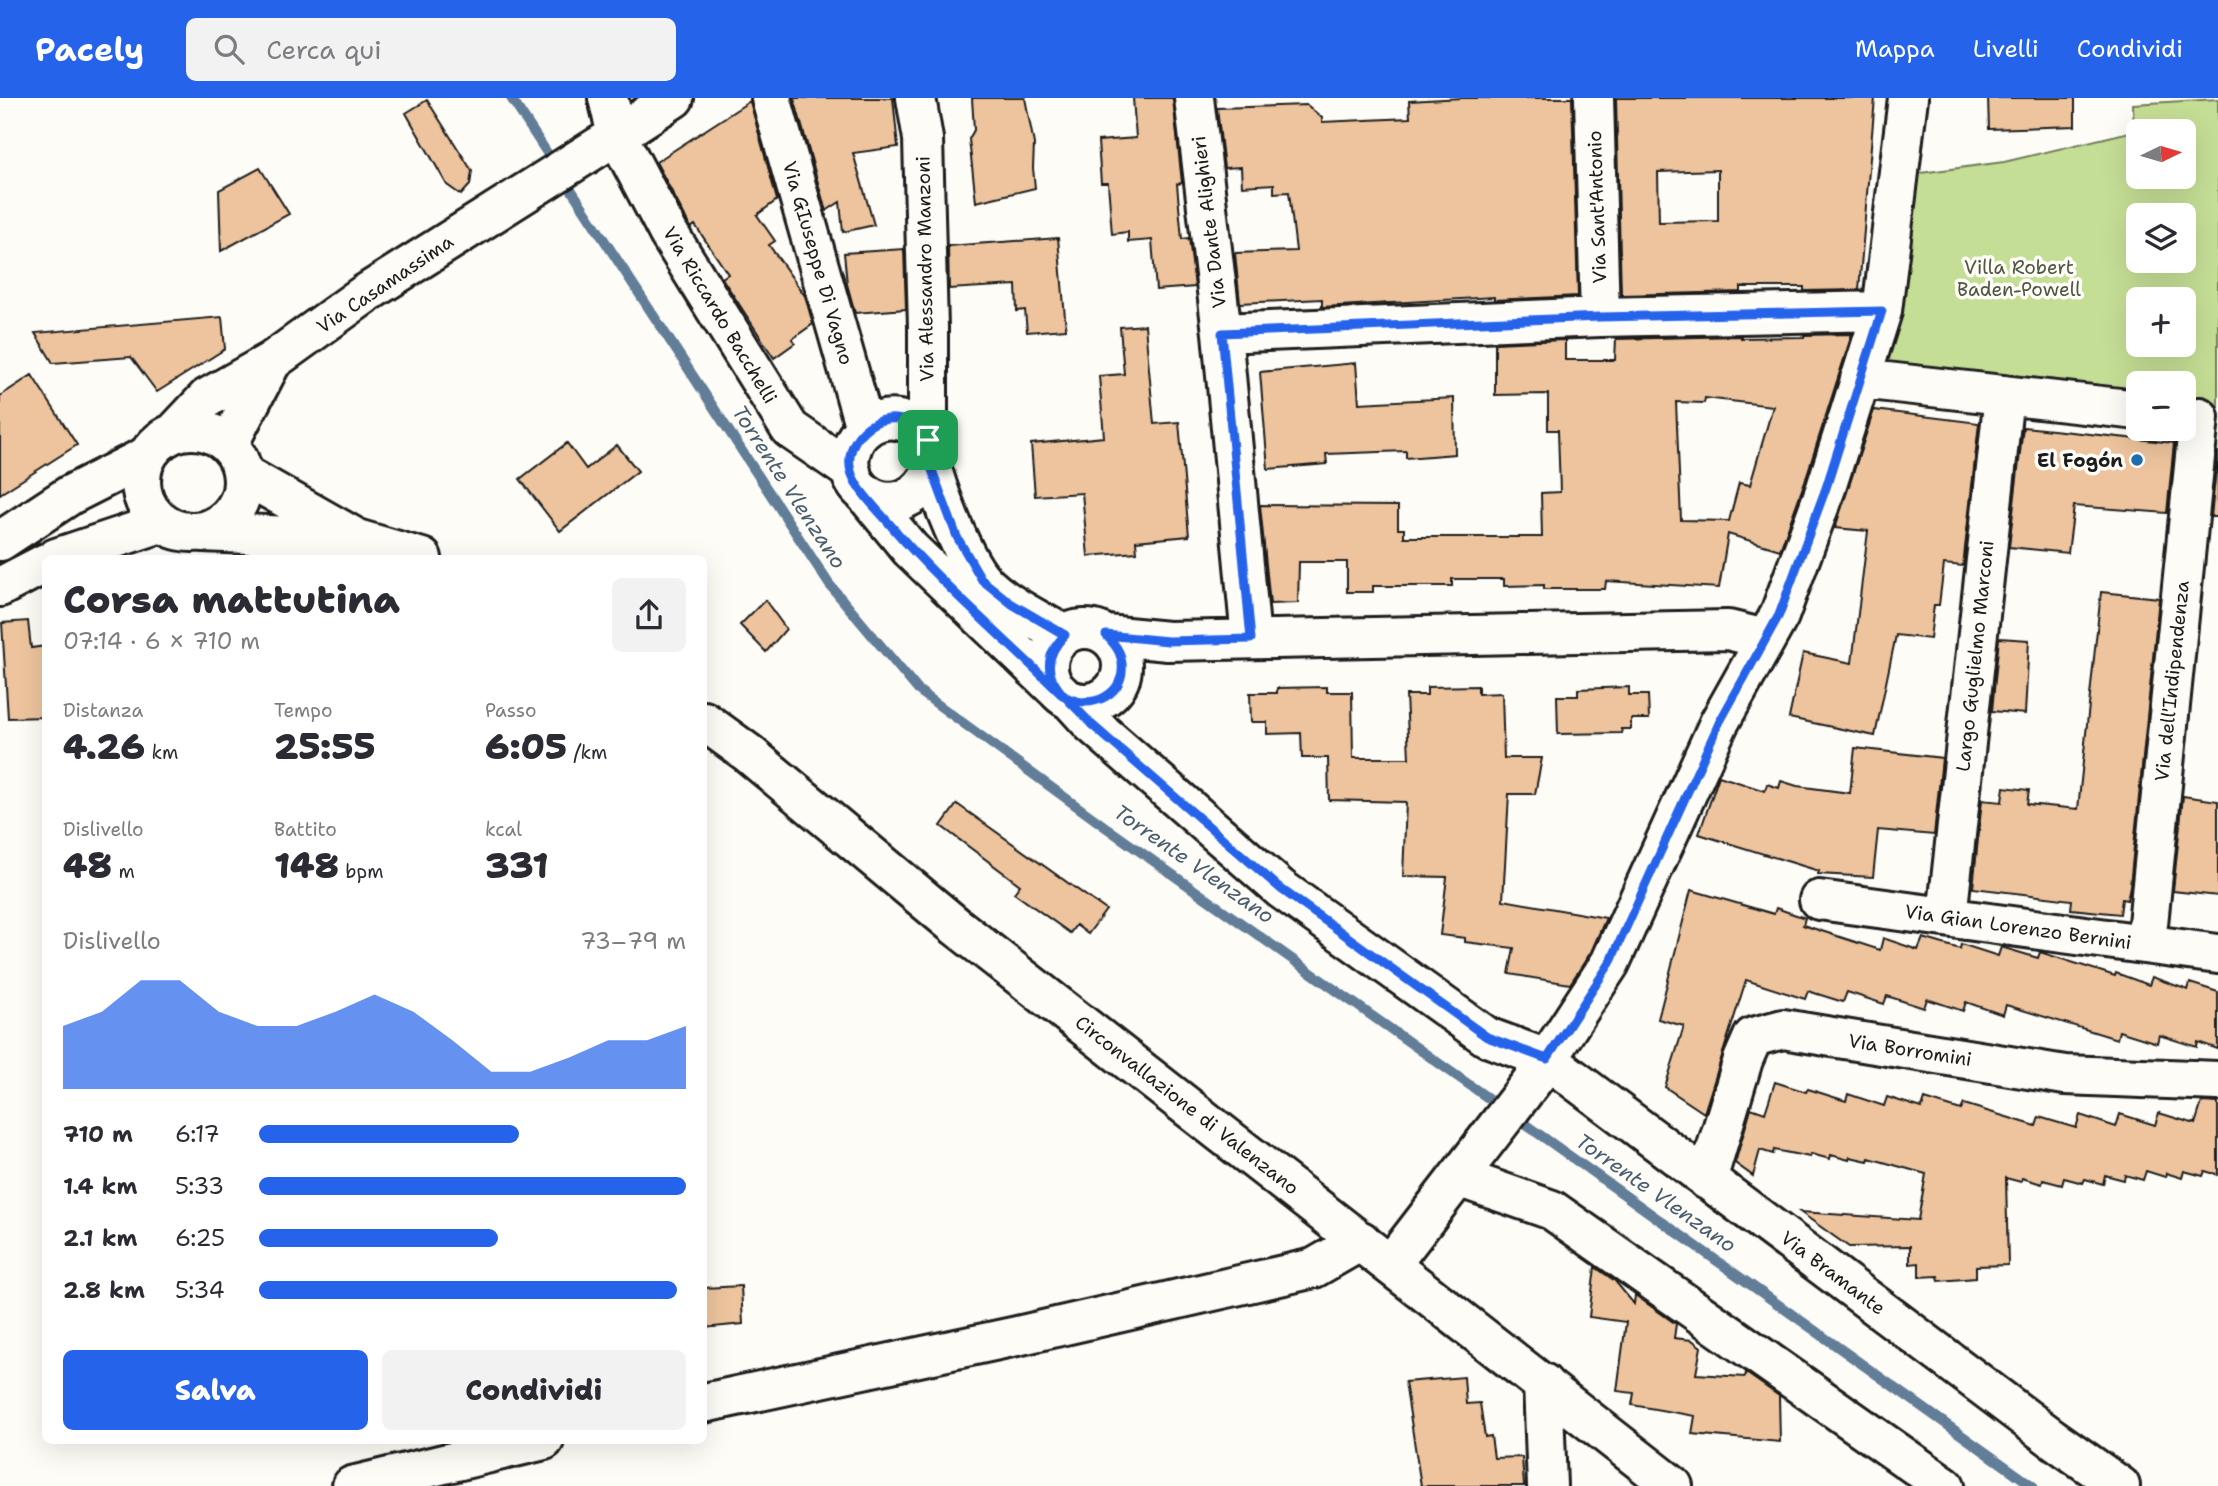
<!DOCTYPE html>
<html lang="it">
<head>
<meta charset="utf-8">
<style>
  body { margin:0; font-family:"Shantell Sans",sans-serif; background:#f2f2f3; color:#2b2b33; height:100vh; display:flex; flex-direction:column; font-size:26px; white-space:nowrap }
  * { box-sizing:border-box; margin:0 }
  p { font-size:23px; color:#7c7c81 }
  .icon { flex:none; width:38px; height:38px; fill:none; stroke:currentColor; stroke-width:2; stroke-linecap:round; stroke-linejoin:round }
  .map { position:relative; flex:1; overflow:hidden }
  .sheet { position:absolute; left:42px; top:457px; width:665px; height:889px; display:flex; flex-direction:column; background:#fff; border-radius:10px; box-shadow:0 7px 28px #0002 }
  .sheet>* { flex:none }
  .needle { width:46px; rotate:85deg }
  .fabs { position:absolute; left:2126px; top:21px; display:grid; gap:14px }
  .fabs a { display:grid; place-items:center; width:70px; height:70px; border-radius:10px; background:#fff; box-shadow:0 7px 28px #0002; font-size:35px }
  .pin { position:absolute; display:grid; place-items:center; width:60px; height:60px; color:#fff; margin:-30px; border-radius:14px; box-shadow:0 4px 10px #0006 }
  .round { display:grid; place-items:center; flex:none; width:74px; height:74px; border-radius:10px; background:#f2f2f3 }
  .headline { display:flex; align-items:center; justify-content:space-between; height:119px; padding:0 21px }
  h1 { font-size:38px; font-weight:800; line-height:52px }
  .metrics { display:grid; grid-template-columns:repeat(3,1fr); gap:10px; height:119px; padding:7px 21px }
  .metrics div { display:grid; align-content:center }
  .metrics b { font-size:35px; font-weight:800 }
  .metrics small { font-size:19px; font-weight:400 }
  .metrics p { font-size:19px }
  .chart { height:196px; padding:14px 21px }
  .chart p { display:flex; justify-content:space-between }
  .chart svg { width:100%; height:126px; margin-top:7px; fill:#2563eb; opacity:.7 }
  .button { display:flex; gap:14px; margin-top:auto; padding:14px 21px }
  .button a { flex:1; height:80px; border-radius:10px; background:#2563eb; color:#fff; font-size:28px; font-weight:800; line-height:80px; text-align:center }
  .button a+a { background:#f2f2f3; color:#2b2b33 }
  ul { padding:0 21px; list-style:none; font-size:23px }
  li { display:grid; grid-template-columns:112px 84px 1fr; align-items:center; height:52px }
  li i { height:18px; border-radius:9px; background:#2563eb }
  header { display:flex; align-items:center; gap:42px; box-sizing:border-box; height:98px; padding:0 35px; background:#2563eb; color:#fff }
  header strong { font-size:33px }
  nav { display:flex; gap:38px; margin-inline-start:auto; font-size:24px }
  .search { width:490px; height:63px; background:#f2f2f3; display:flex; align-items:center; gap:18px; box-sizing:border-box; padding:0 24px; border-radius:10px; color:#7c7c81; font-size:26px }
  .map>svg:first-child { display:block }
</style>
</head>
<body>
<header>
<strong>Pacely</strong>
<div class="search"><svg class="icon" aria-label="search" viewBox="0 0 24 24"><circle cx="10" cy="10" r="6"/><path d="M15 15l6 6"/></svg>Cerca qui</div>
<nav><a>Mappa</a><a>Livelli</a><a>Condividi</a></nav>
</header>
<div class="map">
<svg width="2218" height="1388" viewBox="0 0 2218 1388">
  <rect width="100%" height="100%" fill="#fdfcf7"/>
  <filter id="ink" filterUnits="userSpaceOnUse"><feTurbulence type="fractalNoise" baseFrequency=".0143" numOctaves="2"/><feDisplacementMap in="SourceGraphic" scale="14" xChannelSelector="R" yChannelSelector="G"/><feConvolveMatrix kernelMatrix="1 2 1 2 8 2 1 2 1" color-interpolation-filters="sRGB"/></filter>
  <g filter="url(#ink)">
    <path fill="#c5de95" stroke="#707d58" stroke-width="2" fill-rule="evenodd" d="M2218,1V320L2184,317V285H2138V312L1860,281L1898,78L2004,64L2134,33L2133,6ZM2138,33H2184V79H2138ZM2138,117H2184V163H2138ZM2138,201H2184V247H2138Z"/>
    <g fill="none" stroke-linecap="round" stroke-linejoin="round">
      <path stroke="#627d98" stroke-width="10" d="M511,0L555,67
        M563,79L829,486L918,592L1104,728L1502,1010
        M1515,1019L2033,1388"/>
    </g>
    <path fill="#edc49d" stroke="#1c1c1c" stroke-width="2" fill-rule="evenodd" d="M794,0H893L898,49L853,55L874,127L843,134L840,104L826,113Z
      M972,0H1025L1034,46L1033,70L1035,90L976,104L969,41L974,32Z
      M1133,0H1173L1182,85L1177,86L1182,141L1189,140L1195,189L1156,192L1152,142L1128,144V134L1112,136L1108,85H1101L1098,43L1136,40Z
      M1462,0H1572L1578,198L1494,202V199L1322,209V201L1240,205L1235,155L1296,153L1289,94L1274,95V86L1242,88L1241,69L1224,70L1217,10L1307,7L1322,20V24L1410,20L1409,3Z
      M1616,0H1875L1859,192L1804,193V189H1741V194L1621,197ZM1718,72V123L1659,124L1658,74Z
      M1988,0H2075V28L1989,31Z
      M427,2L472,73L470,87L461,97L447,87L406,15Z
      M750,3L777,102L757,117L775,143L769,147L805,198L813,226L792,241L795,245L774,260L722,180L728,176L695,127L691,130L656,64Z
      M260,70L289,116L221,153L219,92Z
      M1058,140L1066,231L1027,234L1025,212L1017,213L1016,187L949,191L948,148Z
      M904,151L906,211L855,215L847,186L844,155Z
      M222,219L225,251L157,294L131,259L53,265L35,235Z
      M1145,227L1154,326L1179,324L1189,438L1136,443L1137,454L1088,458L1082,395L1035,398L1031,346L1104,339L1099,278L1124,276L1120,229Z
      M1852,236L1805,383L1780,452L1728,436L1719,490L1606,483L1605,491H1544V487L1504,488V481H1452V488H1373V494H1347V464H1299L1298,505L1270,506L1260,407L1398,408V431H1404V439H1542L1541,395L1560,394L1558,332H1548V296L1495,297V245L1565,242V262H1615L1616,241L1741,238V240L1804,239V237ZM1705,300L1773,308L1750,387L1739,385L1729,423L1681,422L1676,304L1704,305Z
      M1356,265L1359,305L1454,300L1455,356L1406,360V353L1326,356L1327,366L1268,371L1260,274Z
      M32,277L77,347L0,396V298Z
      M1874,312L1979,325L1963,468L1944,466L1939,507H1934L1930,541L1896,537L1875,638L1789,620L1803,555L1852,565L1868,433L1835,430Z
      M2023,329L2174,345L2167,415L2074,408L2068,455L2009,449Z
      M567,345L586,371L617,347L638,373L560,433L520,381Z
      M2218,353V419H2211Z
      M2101,494L2159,500L2130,788L2127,802L2122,801L2120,816L2071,811L2072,802L1973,790L1982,702L2002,704L2004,689L2029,692L2027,706L2078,711Z
      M765,502L786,531L766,554L740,527Z
      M28,523L31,550L46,548V619L8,620L2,525Z
      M1999,540L2029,542L2025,616L1992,613Z
      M1478,588V596L1502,595L1504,660H1542L1535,696H1509L1503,802L1606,820L1591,854L1570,886L1509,876L1514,850L1465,844V840L1440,837L1447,779L1403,778L1406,704L1329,702L1328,660H1302L1301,635L1267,636V624H1251L1250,595H1277V590L1327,589V594H1352L1353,660H1409L1406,597H1427V589Z
      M1629,589V597H1648L1649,621H1631V631H1621L1622,635L1558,636L1557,598H1578V591Z
      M1855,650L1942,660L1934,737L1878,732L1873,779L1818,776L1819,773L1699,736L1719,678L1765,693L1767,686L1779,690L1781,683L1797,688L1850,695Z
      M2183,698L2218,703V798L2173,793Z
      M957,706L1106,812L1088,836L1076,827L1070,835L1014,795L1020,787L941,728Z
      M1691,792L1774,816L1776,810L1805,820L1803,827L1880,852L1883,840L1918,852L1923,840L1960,851L1961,846L1998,858L2001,849L2038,860L2040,854L2115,878L2116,875L2149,887L2152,879L2188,892L2190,885L2218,894V951L2198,944L2197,949L2159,937L2157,945L2119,933L2117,941L2006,907L2003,917L1966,904L1963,913L1927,901L1924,910L1887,898L1884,906L1847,894L1843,904L1808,893L1805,901L1746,882L1704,1015L1665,989L1684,928L1658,921Z
      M1775,984L1806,994L1808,991L1846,1003L1848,996L1884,1008L1887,999L1922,1010L1925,1001L1961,1012L1964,1006L2036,1028L2039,1019L2076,1030L2080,1017L2116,1029L2120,1016L2155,1027L2159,1015L2195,1026L2202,1004L2218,1005V1077L2205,1073L2203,1078L2184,1073L2182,1080L2166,1075L2165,1079L2146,1073L2143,1082L2125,1077L2124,1082L2105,1077L2103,1086L2085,1081L2083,1085L2064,1080L2062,1087L2043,1082L2042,1086L2022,1080L2021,1084L2006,1080L2008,1167L1976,1168V1180L1939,1183L1938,1178L1919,1179V1165L1910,1166V1148L1849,1149L1800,1114L1918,1122L1926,1076L1869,1060L1868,1063L1850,1059L1849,1062L1831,1057L1830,1061L1811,1056L1810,1059L1774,1052L1773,1056L1760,1052L1753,1078L1735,1065L1751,1010L1765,1015Z
      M1595,1169L1615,1183L1634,1206L1635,1197L1676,1226L1674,1240L1692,1242L1701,1249L1696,1276L1745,1279L1746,1275L1779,1298L1780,1344L1692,1336L1695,1318L1632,1307L1634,1295L1617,1293L1626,1224L1589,1219Z
      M741,1188L743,1226L704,1230V1190Z
      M1464,1279L1466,1306L1480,1305L1485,1339L1491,1338L1494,1360L1522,1359L1524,1388H1421L1405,1284Z"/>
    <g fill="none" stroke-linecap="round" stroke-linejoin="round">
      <defs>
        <path id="minor" d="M674,0L617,37L669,136L790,331L851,373
          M771,0L865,330
          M916,0L923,41L928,230V342
          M1194,0L1222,235L1251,541
          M1594,0L1600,219
          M1222,235L1600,219L1882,213
          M1860,281L2138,312
          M932,372C905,433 832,396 853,347C857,336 868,326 880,323C898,318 914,325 926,340C934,351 930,364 933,375C942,404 963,459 981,481C999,503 1040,523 1065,537
          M864,395L910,451L1061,596
          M1048 568a37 37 0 1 1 74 0a37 37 0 1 1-74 0Z
          M1106,537L1168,543L1728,532L1765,541
          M1072,604L1092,626L1281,791L1487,939L1547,961L2052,1340L2120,1388
          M1819,802L2218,856
          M1947,819L2004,297
          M2146,846L2199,319
          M1458,1079L1552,1112L1945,1388
          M1707,1082L1743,962L1753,939L1783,931L2065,977L2218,983
          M1391,1166L1536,978L1610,865L1719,625L1779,518L1826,390L1882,213L1908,0
          M1543,1285L1547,1388
          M704,1305L1017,1238L1314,1170L1361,1143
          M352,1388L544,1342"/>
        <path id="major" d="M141 383a51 51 0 1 1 102 0a51 51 0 1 1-102 0Z
          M174,335L207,300L272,263L365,196L617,37L608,0
          M228,347L272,263
          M243,376L352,438
          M203,434L357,441L422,460
          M0,443L70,397L147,358
          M56,460L161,425
          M0,489L46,465
          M704,623L748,655L957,829L1673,1388"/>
      </defs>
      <use href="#minor" stroke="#1c1c1c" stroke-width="44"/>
      <use href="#major" stroke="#1c1c1c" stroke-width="44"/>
      <use href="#minor" stroke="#fdfcf7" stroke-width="38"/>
      <use href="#major" stroke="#fdfcf7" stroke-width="38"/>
    </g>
  </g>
  <g fill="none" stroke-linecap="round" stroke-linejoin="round" filter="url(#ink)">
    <defs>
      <path id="route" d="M928,342L933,358L932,372L957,439L982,482L1012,506L1065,537C1027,575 1067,598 1091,626L1281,791L1487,939L1547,961L1610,865L1719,625L1779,517L1826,390L1882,213L1600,219L1222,235L1251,541L1168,543L1106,537C1112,544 1119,550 1121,560C1130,596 1089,616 1061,596C1003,539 939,485 887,423C876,410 861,396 854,381C836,346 878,305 913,327C918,330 923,337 928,342"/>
    </defs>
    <use href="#route" stroke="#fff" stroke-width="14"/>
    <use href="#route" stroke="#2563eb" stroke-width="9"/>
  </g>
  <circle fill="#1f6fb2" stroke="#fdfcf7" stroke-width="2.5" cx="2137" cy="362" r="7"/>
  <g text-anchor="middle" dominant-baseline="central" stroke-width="7" stroke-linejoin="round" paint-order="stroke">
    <g font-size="19" fill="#1c1c1c" stroke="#fdfcf7">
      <text transform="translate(1597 109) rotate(-92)">Via Sant'Antonio</text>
      <text transform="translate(1209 124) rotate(-97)">Via Dante Alighieri</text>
      <text transform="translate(818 165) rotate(74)">Via GIuseppe Di Vagno</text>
      <text transform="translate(925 171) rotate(-91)">Via Alessandro Manzoni</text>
      <text transform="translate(385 186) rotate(-34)">Via Casamassima</text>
      <text transform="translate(720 217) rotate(59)">Via Riccardo Bacchelli</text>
      <text transform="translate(1975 558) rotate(-84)">Largo Guglielmo Marconi</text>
      <text transform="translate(2172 583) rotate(-84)">Via dell'Indipendenza</text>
      <text transform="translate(2018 829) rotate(8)">Via Gian Lorenzo Bernini</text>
      <text transform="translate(1910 952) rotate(9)">Via Borromini</text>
      <text transform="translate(1187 1007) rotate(38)">Circonvallazione di Valenzano</text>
      <text transform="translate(1833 1175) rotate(37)">Via Bramante</text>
    </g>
    <g font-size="19" fill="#4f5640" stroke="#fdfcf7">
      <text x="2019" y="169">Villa Robert<tspan x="2019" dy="22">Baden-Powell</tspan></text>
    </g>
    <g font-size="19" font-weight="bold" fill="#1c1c1c" stroke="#fdfcf7" text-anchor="end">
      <text x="2123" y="362">El Fogón</text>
    </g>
    <g font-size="21" font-style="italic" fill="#4a5d6f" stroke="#fdfcf7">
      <text transform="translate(789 389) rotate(57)">Torrente Vlenzano</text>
      <text transform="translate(1194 766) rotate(35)">Torrente Vlenzano</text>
      <text transform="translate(1656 1095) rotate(35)">Torrente Vlenzano</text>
    </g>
  </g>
</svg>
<div class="fabs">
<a><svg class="needle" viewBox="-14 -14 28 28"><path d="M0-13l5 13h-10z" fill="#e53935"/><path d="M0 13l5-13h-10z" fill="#7c7c81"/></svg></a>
<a><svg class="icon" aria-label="layers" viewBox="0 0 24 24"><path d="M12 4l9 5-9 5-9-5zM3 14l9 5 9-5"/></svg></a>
<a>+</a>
<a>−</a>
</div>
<div class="pin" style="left:928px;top:342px;background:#1e9e55"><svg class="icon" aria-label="arrive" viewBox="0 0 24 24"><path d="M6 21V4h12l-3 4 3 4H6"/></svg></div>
<section class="sheet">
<div class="headline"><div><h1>Corsa mattutina</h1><p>07:14 · 6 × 710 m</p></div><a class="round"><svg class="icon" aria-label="share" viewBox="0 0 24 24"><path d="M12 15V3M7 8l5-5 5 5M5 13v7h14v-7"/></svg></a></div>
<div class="metrics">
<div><p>Distanza</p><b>4.26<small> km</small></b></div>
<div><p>Tempo</p><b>25:55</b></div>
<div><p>Passo</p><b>6:05<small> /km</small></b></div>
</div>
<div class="metrics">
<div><p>Dislivello</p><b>48<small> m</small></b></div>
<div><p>Battito</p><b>148<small> bpm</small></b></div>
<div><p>kcal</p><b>331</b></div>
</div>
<div class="chart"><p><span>Dislivello</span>73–79 m</p>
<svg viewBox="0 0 160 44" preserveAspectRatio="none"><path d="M0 44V22L10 17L20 6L30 6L40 17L50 22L60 22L70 17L80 11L90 17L100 27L110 38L120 38L130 33L140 27L150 27L160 22V44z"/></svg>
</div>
<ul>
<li><b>710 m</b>6:17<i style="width:61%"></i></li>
<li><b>1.4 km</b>5:33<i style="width:100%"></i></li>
<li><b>2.1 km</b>6:25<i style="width:56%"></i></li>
<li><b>2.8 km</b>5:34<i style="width:98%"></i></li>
</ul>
<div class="button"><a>Salva</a><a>Condividi</a></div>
</section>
</div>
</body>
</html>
